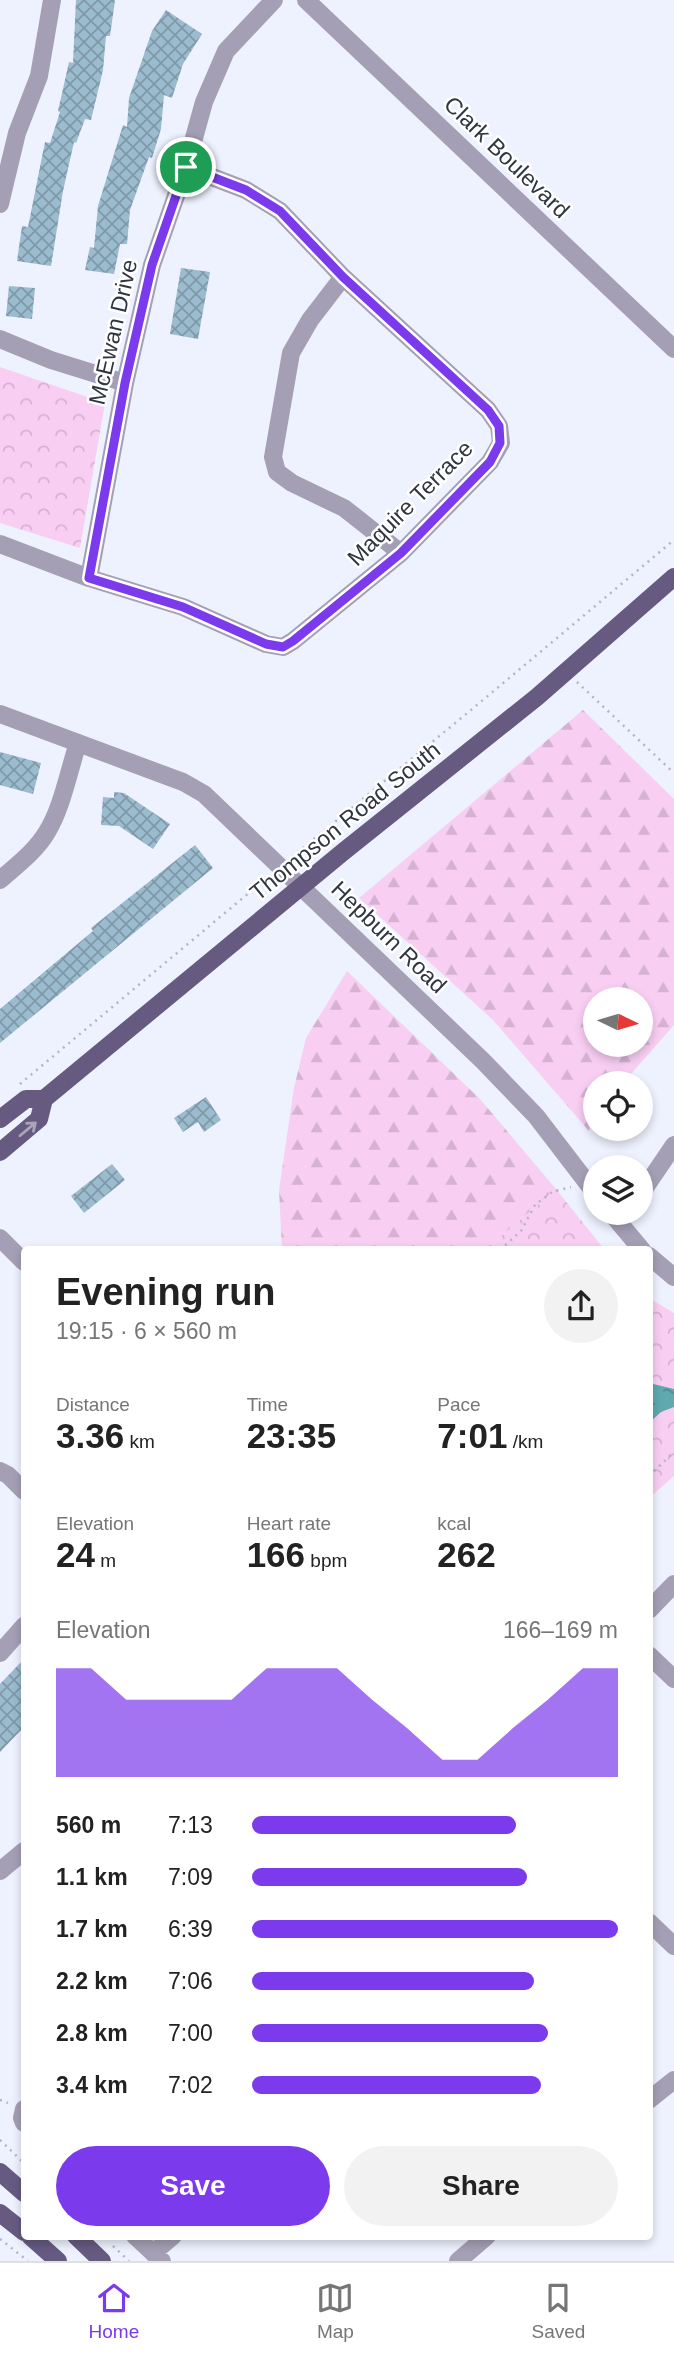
<!DOCTYPE html>
<html lang="en">
<head>
<meta charset="utf-8">
<style>
  body { margin:0; font-family:Helvetica,sans-serif; background:#f2f2f2; color:#222; height:100vh; display:flex; flex-direction:column; font-size:26px; white-space:nowrap }
  * { box-sizing:border-box; margin:0 }
  p { font-size:23px; color:#767676 }
  .icon { flex:none; width:38px; height:38px; fill:none; stroke:currentColor; stroke-width:2; stroke-linecap:round; stroke-linejoin:round }
  .map { position:relative; flex:1; overflow:hidden }
  .side { position:absolute; left:21px; top:1246px; width:632px; height:994px; display:flex; flex-direction:column; background:#fff; border-radius:7px; box-shadow:0 4px 10px #0003 }
  .side>* { flex:none }
  .needle { width:46px; rotate:95deg }
  .fabs { position:absolute; left:583px; top:987px; display:grid; gap:14px }
  .fabs a { display:grid; place-items:center; width:70px; height:70px; border-radius:50%; background:#fff; box-shadow:0 4px 10px #0003; font-size:35px }
  .pin { position:absolute; display:grid; place-items:center; width:60px; height:60px; color:#fff; margin:-30px; border:4px solid #fff; border-radius:50%; box-shadow:0 2px 7px #0007 }
  .round { display:grid; place-items:center; flex:none; width:74px; height:74px; border-radius:37px; background:#f2f2f2 }
  .headline { display:flex; align-items:center; justify-content:space-between; height:119px; padding:0 35px }
  h1 { font-size:38px; font-weight:700; line-height:52px }
  .figures { display:grid; grid-template-columns:repeat(3,1fr); gap:10px; height:119px; padding:7px 35px }
  .figures div { display:grid; align-content:center }
  .figures b { font-size:35px; font-weight:700 }
  .figures small { font-size:19px; font-weight:400 }
  .figures p { font-size:19px }
  .chart { height:196px; padding:14px 35px }
  .chart p { display:flex; justify-content:space-between }
  .chart svg { width:100%; height:126px; margin-top:7px; fill:#7c3aed; opacity:.7 }
  .cta { display:flex; gap:14px; margin-top:auto; padding:14px 35px }
  .cta a { flex:1; height:80px; border-radius:42px; background:#7c3aed; color:#fff; font-size:28px; font-weight:700; line-height:80px; text-align:center }
  .cta a+a { background:#f2f2f2; color:#222 }
  ul { padding:0 35px; list-style:none; font-size:23px }
  li { display:grid; grid-template-columns:112px 84px 1fr; align-items:center; height:52px }
  li i { height:18px; border-radius:9px; background:#7c3aed }
  .tabs { display:flex; justify-content:space-around; align-items:center; height:98px; border-top:2px solid #e0e0e0; background:#fff; font-size:19px; color:#767676 }
  .tabs a { display:grid; justify-items:center; gap:4px }
  .tabs .selected { color:#7c3aed }
  .map>svg:first-child { display:block }
</style>
</head>
<body>
<div class="map">
<svg width="674" height="2261" viewBox="0 0 674 2261">
  <defs>
    <pattern id="forest-firs" width="22" height="20" patternUnits="userSpaceOnUse" patternTransform="scale(1.75)"><rect width="22" height="20" fill="#f9cef3"/><path d="M5 1l3.5 6h-7zM16 11l3.5 6h-7z" fill="#d6b2d2"/></pattern>
    <pattern id="park-crowns" width="20" height="18" patternUnits="userSpaceOnUse" patternTransform="scale(1.75)"><rect width="20" height="18" fill="#f9cef3"/><path d="M2 6a3 3 0 1 1 6 0M12 15a3 3 0 1 1 6 0" fill="none" stroke="#d6b2d2"/></pattern>
    <pattern id="water-ripples" width="26" height="14" patternUnits="userSpaceOnUse" patternTransform="scale(1.75)"><rect width="26" height="14" fill="#5fa9af"/><path d="M2 4q2-2 4 0t4 0M15 11q2-2 4 0t4 0" fill="none" stroke="#4f8a90"/></pattern>
    <pattern id="building-cross-hatch" width="8" height="8" patternUnits="userSpaceOnUse" patternTransform="scale(1.75)"><rect width="8" height="8" fill="#9bbbce"/><path d="M0 0l8 8M0 8l8-8" fill="none" stroke="#7f99a9"/></pattern>
  </defs>
  <rect width="100%" height="100%" fill="#edf2fe"/>
  <path fill="url(#forest-firs)" fill-rule="evenodd" d="M583,710L674,799V1025L623,1083H595V1114L591,1119L589,1131L493,1020L359,898ZM595,999H640V1045H595Z
    M347,971L480,1099L556,1189L498,1239L491,1249L282,1250L279,1190L294,1088L306,1038Z"/>
  <path fill="url(#park-crowns)" d="M0,367L105,403L80,548L0,523Z
    M556,1189L604,1249H491L498,1239Z
    M649,1298L674,1313V1476L649,1498Z"/>
  <path fill="url(#water-ripples)" d="M649,1383L674,1389V1407L661,1412L649,1423Z"/>
  <path fill="url(#building-cross-hatch)" d="M76,0H115L110,36H106L103,70L91,120L85,119L76,143L74,142L63,191L51,266L17,261L22,226L28,227L45,142L50,143L60,112L58,111L69,62L73,63Z
    M166,10L202,34L183,64L172,98L164,95L161,129L152,158L149,157L130,210L127,244H120L114,274L85,270L90,247L94,248L98,206L123,125L127,127L129,98L152,31Z
    M181,268L210,272L198,339L170,334Z
    M9,286L35,288L32,319L6,316Z
    M0,752L41,763L33,794L0,785Z
    M114,792L124,793L170,824L153,849L119,826L101,825L103,797L114,798Z
    M195,845L213,868L0,1043V1009L93,931L91,928Z
    M206,1097L221,1120L204,1132L198,1122L183,1132L174,1118Z
    M112,1164L125,1180L84,1213L71,1196Z
    M24,1659V1727L0,1752V1684Z"/>
  <g fill="none" stroke-linecap="round" stroke-linejoin="round">
    <path stroke="#b1b6c2" stroke-width="2.5" stroke-dasharray="2 5" stroke-linecap="butt" d="M577,682L674,773
      M292,857L465,715L674,540
      M20,1084L268,877
      M500,1250L521,1231L535,1205L552,1192L571,1187
      M649,1476L674,1452
      M0,2100L8,2103
      M0,2140L24,2163
      M0,2239L28,2261
      M113,2246L129,2261"/>
    <path stroke="#a59fb5" stroke-width="18" d="M306,0L674,349
      M0,204L17,133L39,76L52,0
      M343,277L310,320L291,353L273,457L277,472L292,483L344,508L401,553
      M0,339L51,360L125,383
      M0,544L89,578L183,607L266,644L283,647L293,641L401,553L490,462L501,443L499,426L488,410L343,277L280,211L246,190L186,167
      M89,578L125,383L152,265L186,167L204,102L226,51L274,0
      M0,714L183,782L204,794L483,1061L536,1116L595,1193
      M0,880C17,865 35,852 47,832C62,808 69,770 78,743
      M640,1195L674,1145
      M611,1213L642,1250
      M0,1238L24,1262
      M649,1256L674,1277
      M0,1471L8,1475L24,1491
      M649,1610L674,1584
      M0,1653L24,1626
      M649,1655L674,1679
      M0,1871L24,1851
      M649,1922L674,1946
      M649,2100L674,2080
      M24,2109L22,2118L24,2123
      M135,2236L162,2261
      M153,2253L173,2236
      M458,2261L487,2236"/>
    <path stroke="#665a81" stroke-width="18" d="M0,1119L26,1099H44
      M0,1152L39,1119L44,1099L343,852L537,697L674,577
      M0,2172L24,2193
      M0,2213L24,2232
      M30,2236L58,2261
      M76,2236L102,2261"/>
  </g>
  <defs><path id="oneway-shaft" d="M-6 0H5M1.5-3L5.5 0L1.5 3" fill="none" stroke-width="1.6" stroke-linecap="round" stroke-linejoin="round" transform="scale(1.75)"/></defs>
  <use stroke="#aba4ba" href="#oneway-shaft" transform="translate(28 1129) rotate(-40)"/>
  <g fill="none" stroke-linecap="round" stroke-linejoin="round">
    <defs>
      <path id="route" d="M186,167L246,190L280,211L343,277L488,410L499,426L500,443L490,462L401,553L293,641L283,647L266,644L183,607L89,578L125,383L152,265Z"/>
    </defs>
    <use href="#route" stroke="#fff" stroke-width="14"/>
    <use href="#route" stroke="#7c3aed" stroke-width="9"/>
  </g>
  <g text-anchor="middle" dominant-baseline="central" stroke-width="5" stroke-linejoin="round" paint-order="stroke">
    <g font-size="23" fill="#303541" stroke="#fff">
      <text transform="translate(507 157) rotate(44)">Clark Boulevard</text>
      <text transform="translate(113 332) rotate(-77)">McEwan Drive</text>
      <text transform="translate(410 503) rotate(-45)">Maquire Terrace</text>
      <text transform="translate(345 821) rotate(-39)">Thompson Road South</text>
      <text transform="translate(389 937) rotate(44)">Hepburn Road</text>
    </g>
  </g>
</svg>
<div class="fabs">
<a><svg class="needle" viewBox="-14 -14 28 28"><path d="M0-13l5 13h-10z" fill="#e53935"/><path d="M0 13l5-13h-10z" fill="#767676"/></svg></a>
<a><svg class="icon" aria-label="locate" viewBox="0 0 24 24"><circle cx="12" cy="12" r="6"/><path d="M12 2v4M12 18v4M2 12h4M18 12h4"/></svg></a>
<a><svg class="icon" aria-label="layers" viewBox="0 0 24 24"><path d="M12 4l9 5-9 5-9-5zM3 14l9 5 9-5"/></svg></a>
</div>
<div class="pin" style="left:186px;top:167px;background:#1e9e55"><svg class="icon" aria-label="arrive" viewBox="0 0 24 24"><path d="M6 21V4h12l-3 4 3 4H6"/></svg></div>
<section class="side">
<div class="headline"><div><h1>Evening run</h1><p>19:15 · 6 × 560 m</p></div><a class="round"><svg class="icon" aria-label="share" viewBox="0 0 24 24"><path d="M12 15V3M7 8l5-5 5 5M5 13v7h14v-7"/></svg></a></div>
<div class="figures">
<div><p>Distance</p><b>3.36<small> km</small></b></div>
<div><p>Time</p><b>23:35</b></div>
<div><p>Pace</p><b>7:01<small> /km</small></b></div>
</div>
<div class="figures">
<div><p>Elevation</p><b>24<small> m</small></b></div>
<div><p>Heart rate</p><b>166<small> bpm</small></b></div>
<div><p>kcal</p><b>262</b></div>
</div>
<div class="chart"><p><span>Elevation</span>166–169 m</p>
<svg viewBox="0 0 160 44" preserveAspectRatio="none"><path d="M0 44V6L10 6L20 17L30 17L40 17L50 17L60 6L70 6L80 6L90 17L100 27L110 38L120 38L130 27L140 17L150 6L160 6V44z"/></svg>
</div>
<ul>
<li><b>560 m</b>7:13<i style="width:72%"></i></li>
<li><b>1.1 km</b>7:09<i style="width:75%"></i></li>
<li><b>1.7 km</b>6:39<i style="width:100%"></i></li>
<li><b>2.2 km</b>7:06<i style="width:77%"></i></li>
<li><b>2.8 km</b>7:00<i style="width:81%"></i></li>
<li><b>3.4 km</b>7:02<i style="width:79%"></i></li>
</ul>
<div class="cta"><a>Save</a><a>Share</a></div>
</section>
</div>
<nav class="tabs">
<a class="selected"><svg class="icon" aria-label="home" viewBox="0 0 24 24"><path d="M3 11l9-7 9 7M6 9v11h12V9"/></svg>Home</a>
<a><svg class="icon" aria-label="map" viewBox="0 0 24 24"><path d="M3 6l6-2 6 2 6-2v14l-6 2-6-2-6 2zM9 4v14M15 6v14"/></svg>Map</a>
<a><svg class="icon" aria-label="saved" viewBox="0 0 24 24"><path d="M7 4h10v16l-5-4-5 4z"/></svg>Saved</a>
</nav>
</body>
</html>
